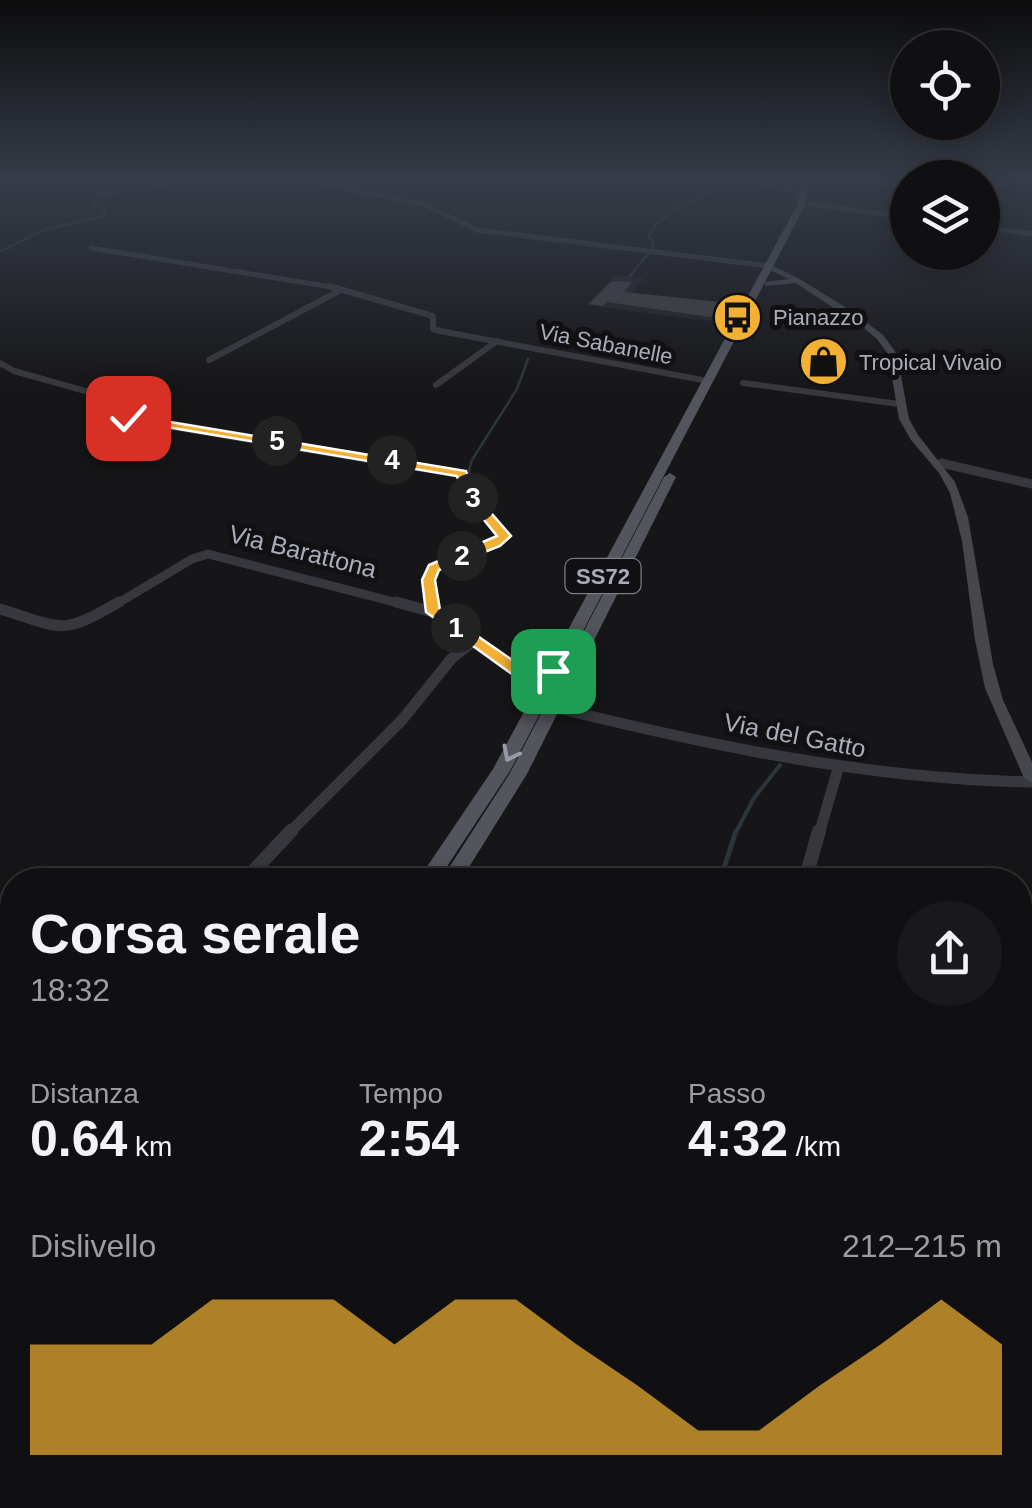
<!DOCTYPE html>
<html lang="it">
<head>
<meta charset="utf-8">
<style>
  body { margin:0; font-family:Helvetica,sans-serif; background:#19191b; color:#f1f3f6; height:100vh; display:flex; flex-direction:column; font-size:38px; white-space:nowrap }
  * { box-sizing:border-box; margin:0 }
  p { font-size:32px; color:#9c9d9f }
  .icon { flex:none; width:55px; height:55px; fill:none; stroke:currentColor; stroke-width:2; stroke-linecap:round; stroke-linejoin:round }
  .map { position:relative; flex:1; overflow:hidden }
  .panel { position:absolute; left:0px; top:868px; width:1032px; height:642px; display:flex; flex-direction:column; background:#101012; border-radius:40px 40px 0 0; box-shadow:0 5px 25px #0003,0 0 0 2px #303032 }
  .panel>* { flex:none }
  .fabs { position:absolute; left:890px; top:30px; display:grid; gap:20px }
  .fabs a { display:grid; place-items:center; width:110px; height:110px; border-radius:50%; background:#101012; box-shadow:0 5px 25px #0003,0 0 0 2px #303032; font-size:50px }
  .pin { position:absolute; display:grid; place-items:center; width:85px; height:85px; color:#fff; margin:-42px; border-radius:20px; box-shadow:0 5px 15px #0006 }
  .km { position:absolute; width:50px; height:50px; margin:-25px; border-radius:50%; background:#222; color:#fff; font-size:28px; line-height:50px; text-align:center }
  .round { display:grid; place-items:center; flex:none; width:105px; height:105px; border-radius:52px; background:#19191b }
  .overview { display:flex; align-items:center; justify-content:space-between; height:170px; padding:0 30px }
  h1 { font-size:55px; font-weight:800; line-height:75px }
  .figures { display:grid; grid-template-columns:repeat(3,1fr); gap:15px; height:170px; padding:10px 30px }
  .figures div { display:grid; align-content:center }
  .figures b { font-size:50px; font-weight:800 }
  .figures small { font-size:28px; font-weight:400 }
  .figures p { font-size:28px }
  .chart { height:280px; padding:20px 30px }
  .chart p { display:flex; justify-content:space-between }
  .chart svg { width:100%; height:180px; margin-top:10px; fill:#f2b134; opacity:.7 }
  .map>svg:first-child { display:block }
</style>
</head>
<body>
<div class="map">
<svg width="1032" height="1508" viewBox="0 0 1032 1508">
  <rect width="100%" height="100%" fill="#161618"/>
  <path fill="#222225" d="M616,275L644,278L633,293L720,302L719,306L737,308L732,316L707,321L586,305Z"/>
  <path fill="#1e261f" d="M12,1468V1498H137L130,1508H0V1483Z"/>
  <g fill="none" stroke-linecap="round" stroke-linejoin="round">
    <path stroke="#2c353c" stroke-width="2.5" d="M652,248L654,242L648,237L657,223L675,210L731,179
      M0,252L46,229L104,216L105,212L95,203L96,195L200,179
      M630,276L651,250
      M472,490L469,470L472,460L517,389L528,359"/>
    <path stroke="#2c353c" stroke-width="4" d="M735,834L754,798L780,765"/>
    <path stroke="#2c353c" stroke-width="5" d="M720,880L736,831"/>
  </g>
  <path fill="#404145" d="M618,281L632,282L624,292L720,302L711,317L607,302L603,306L589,304L611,282Z
    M167,1498H242L246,1508H160Z"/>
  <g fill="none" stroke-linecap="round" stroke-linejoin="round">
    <path stroke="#37383d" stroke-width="5" d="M323,179L319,183L423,204L477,230L769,266
      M745,179L807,194
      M903,179L908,180
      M809,204L908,217
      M982,217L995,201
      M982,227L1032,234
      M91,248L338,288"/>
    <path stroke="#37383d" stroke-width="6" d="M329,286L433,316V329L440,331L708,381
      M209,360L339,291
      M0,363L14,371L89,392L100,411L179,427
      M743,383L899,404
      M436,385L497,341"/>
    <path stroke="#37383d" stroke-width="9" d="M164,424L462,474L469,493L504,536L495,544L433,568L428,580L432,605
      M941,463L1032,484
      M115,605L192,559L208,554L406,605"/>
    <path stroke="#37383d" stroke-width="11" d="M396,602L433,612L543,689L553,707C712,746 868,779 1032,782
      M431,602L433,612
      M0,609C63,628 59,637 119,602
      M288,834L402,720L452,658L474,641
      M819,834L838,769"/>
    <path stroke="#37383d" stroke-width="14" d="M245,880L291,831
      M805,880L819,831"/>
    <path stroke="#37383d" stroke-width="18" d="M0,1200L12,1184
      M1025,1204L1032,1205
      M831,1498L857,1508
      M671,1508L672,1498"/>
    <path fill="#45474d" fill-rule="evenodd" d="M769,264L798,278L853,312L883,335L897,354L909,419L918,435L955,482L968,517L993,664L1003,700L1032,762V783L1024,778L985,688L975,640L962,541L950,493L939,473L911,440L899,419L888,354L877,339L864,328L796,283L765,286V282L789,279L766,268Z"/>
    <path fill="#53555c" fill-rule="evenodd" d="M804,179H811L805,205L510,771L438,880H418L493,769L797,205Z
      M670,473L676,477L527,774L461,880H441L510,773L664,477Z
      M12,1362V1398L0,1405V1368Z
      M12,1400V1438L0,1445V1406Z"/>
  </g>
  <defs><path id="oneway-chevron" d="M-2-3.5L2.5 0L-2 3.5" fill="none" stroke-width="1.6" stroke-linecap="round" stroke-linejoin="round" transform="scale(2.5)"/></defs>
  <use stroke="#979ba6" href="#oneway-chevron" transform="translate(510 754) rotate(117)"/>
  <linearGradient id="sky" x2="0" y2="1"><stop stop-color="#0c0c0d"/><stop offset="0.46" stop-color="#363c48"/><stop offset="1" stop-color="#363c48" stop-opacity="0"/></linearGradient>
  <rect width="1032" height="391" fill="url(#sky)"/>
  <path fill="#f2b134" stroke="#fff" stroke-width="2.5" d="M128,415L466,471L474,493L511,536L500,546L439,570L435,580L440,610L541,680L548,668H558L560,671L551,689L538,693L426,612L422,580L429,565L497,536L463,494L457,476L125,420Z"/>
  <defs>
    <symbol id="bus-disc" viewBox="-11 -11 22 22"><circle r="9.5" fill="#f2b134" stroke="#111113"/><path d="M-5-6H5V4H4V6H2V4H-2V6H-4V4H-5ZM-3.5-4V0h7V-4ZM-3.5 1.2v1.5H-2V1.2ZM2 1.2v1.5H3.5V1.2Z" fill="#111"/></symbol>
    <symbol id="shop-disc" viewBox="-11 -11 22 22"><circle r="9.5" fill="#f2b134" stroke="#111113"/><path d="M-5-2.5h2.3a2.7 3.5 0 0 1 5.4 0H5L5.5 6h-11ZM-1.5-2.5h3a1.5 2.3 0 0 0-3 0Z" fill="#111"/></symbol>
  </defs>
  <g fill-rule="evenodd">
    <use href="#bus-disc" x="710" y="290" width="55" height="55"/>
    <use href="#shop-disc" x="796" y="334" width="55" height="55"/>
  </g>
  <g text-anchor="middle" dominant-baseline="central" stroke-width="10" stroke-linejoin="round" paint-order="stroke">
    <g font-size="22" fill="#a8adb8" stroke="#111113" text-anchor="start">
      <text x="773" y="317">Pianazzo</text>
      <text x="859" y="362">Tropical Vivaio</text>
    </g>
    <g font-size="22" fill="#a8adb8" stroke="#111113">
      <text transform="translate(606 344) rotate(11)">Via Sabanelle</text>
    </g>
    <rect fill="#111113" stroke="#7b7e86" stroke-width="2.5" x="565.5" y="559" width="75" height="34" rx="8"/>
    <g font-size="22" font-weight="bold" fill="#a8adb8">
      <text x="603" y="576">SS72</text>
    </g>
    <g font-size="25" fill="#a8adb8" stroke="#111113">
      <text transform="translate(303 551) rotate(14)">Via Barattona</text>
      <text transform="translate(795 735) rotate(11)">Via del Gatto</text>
    </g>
  </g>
</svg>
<div class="fabs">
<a><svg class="icon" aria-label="locate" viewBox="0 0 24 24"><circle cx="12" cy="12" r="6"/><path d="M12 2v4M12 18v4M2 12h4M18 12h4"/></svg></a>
<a><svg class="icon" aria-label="layers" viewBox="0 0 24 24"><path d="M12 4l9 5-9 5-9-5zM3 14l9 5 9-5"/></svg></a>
</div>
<div class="pin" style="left:553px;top:671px;background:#1e9e55"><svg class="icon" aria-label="arrive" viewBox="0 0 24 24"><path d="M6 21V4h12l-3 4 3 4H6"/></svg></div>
<div class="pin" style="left:128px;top:418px;background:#d93025"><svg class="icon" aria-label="check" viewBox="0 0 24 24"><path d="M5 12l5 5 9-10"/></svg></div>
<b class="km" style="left:456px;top:628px">1</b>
<b class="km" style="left:462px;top:556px">2</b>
<b class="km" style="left:473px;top:498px">3</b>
<b class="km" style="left:392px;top:460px">4</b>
<b class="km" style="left:277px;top:441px">5</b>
<section class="panel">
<div class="overview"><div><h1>Corsa serale</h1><p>18:32</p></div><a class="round"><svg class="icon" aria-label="share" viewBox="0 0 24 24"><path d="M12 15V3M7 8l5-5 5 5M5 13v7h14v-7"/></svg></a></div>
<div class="figures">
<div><p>Distanza</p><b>0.64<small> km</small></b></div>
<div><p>Tempo</p><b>2:54</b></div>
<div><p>Passo</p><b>4:32<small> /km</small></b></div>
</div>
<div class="chart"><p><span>Dislivello</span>212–215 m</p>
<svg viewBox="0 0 160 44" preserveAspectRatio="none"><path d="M0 44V17L10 17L20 17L30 6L40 6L50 6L60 17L70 6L80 6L90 17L100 27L110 38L120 38L130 27L140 17L150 6L160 17V44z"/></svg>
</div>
</section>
</div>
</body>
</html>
